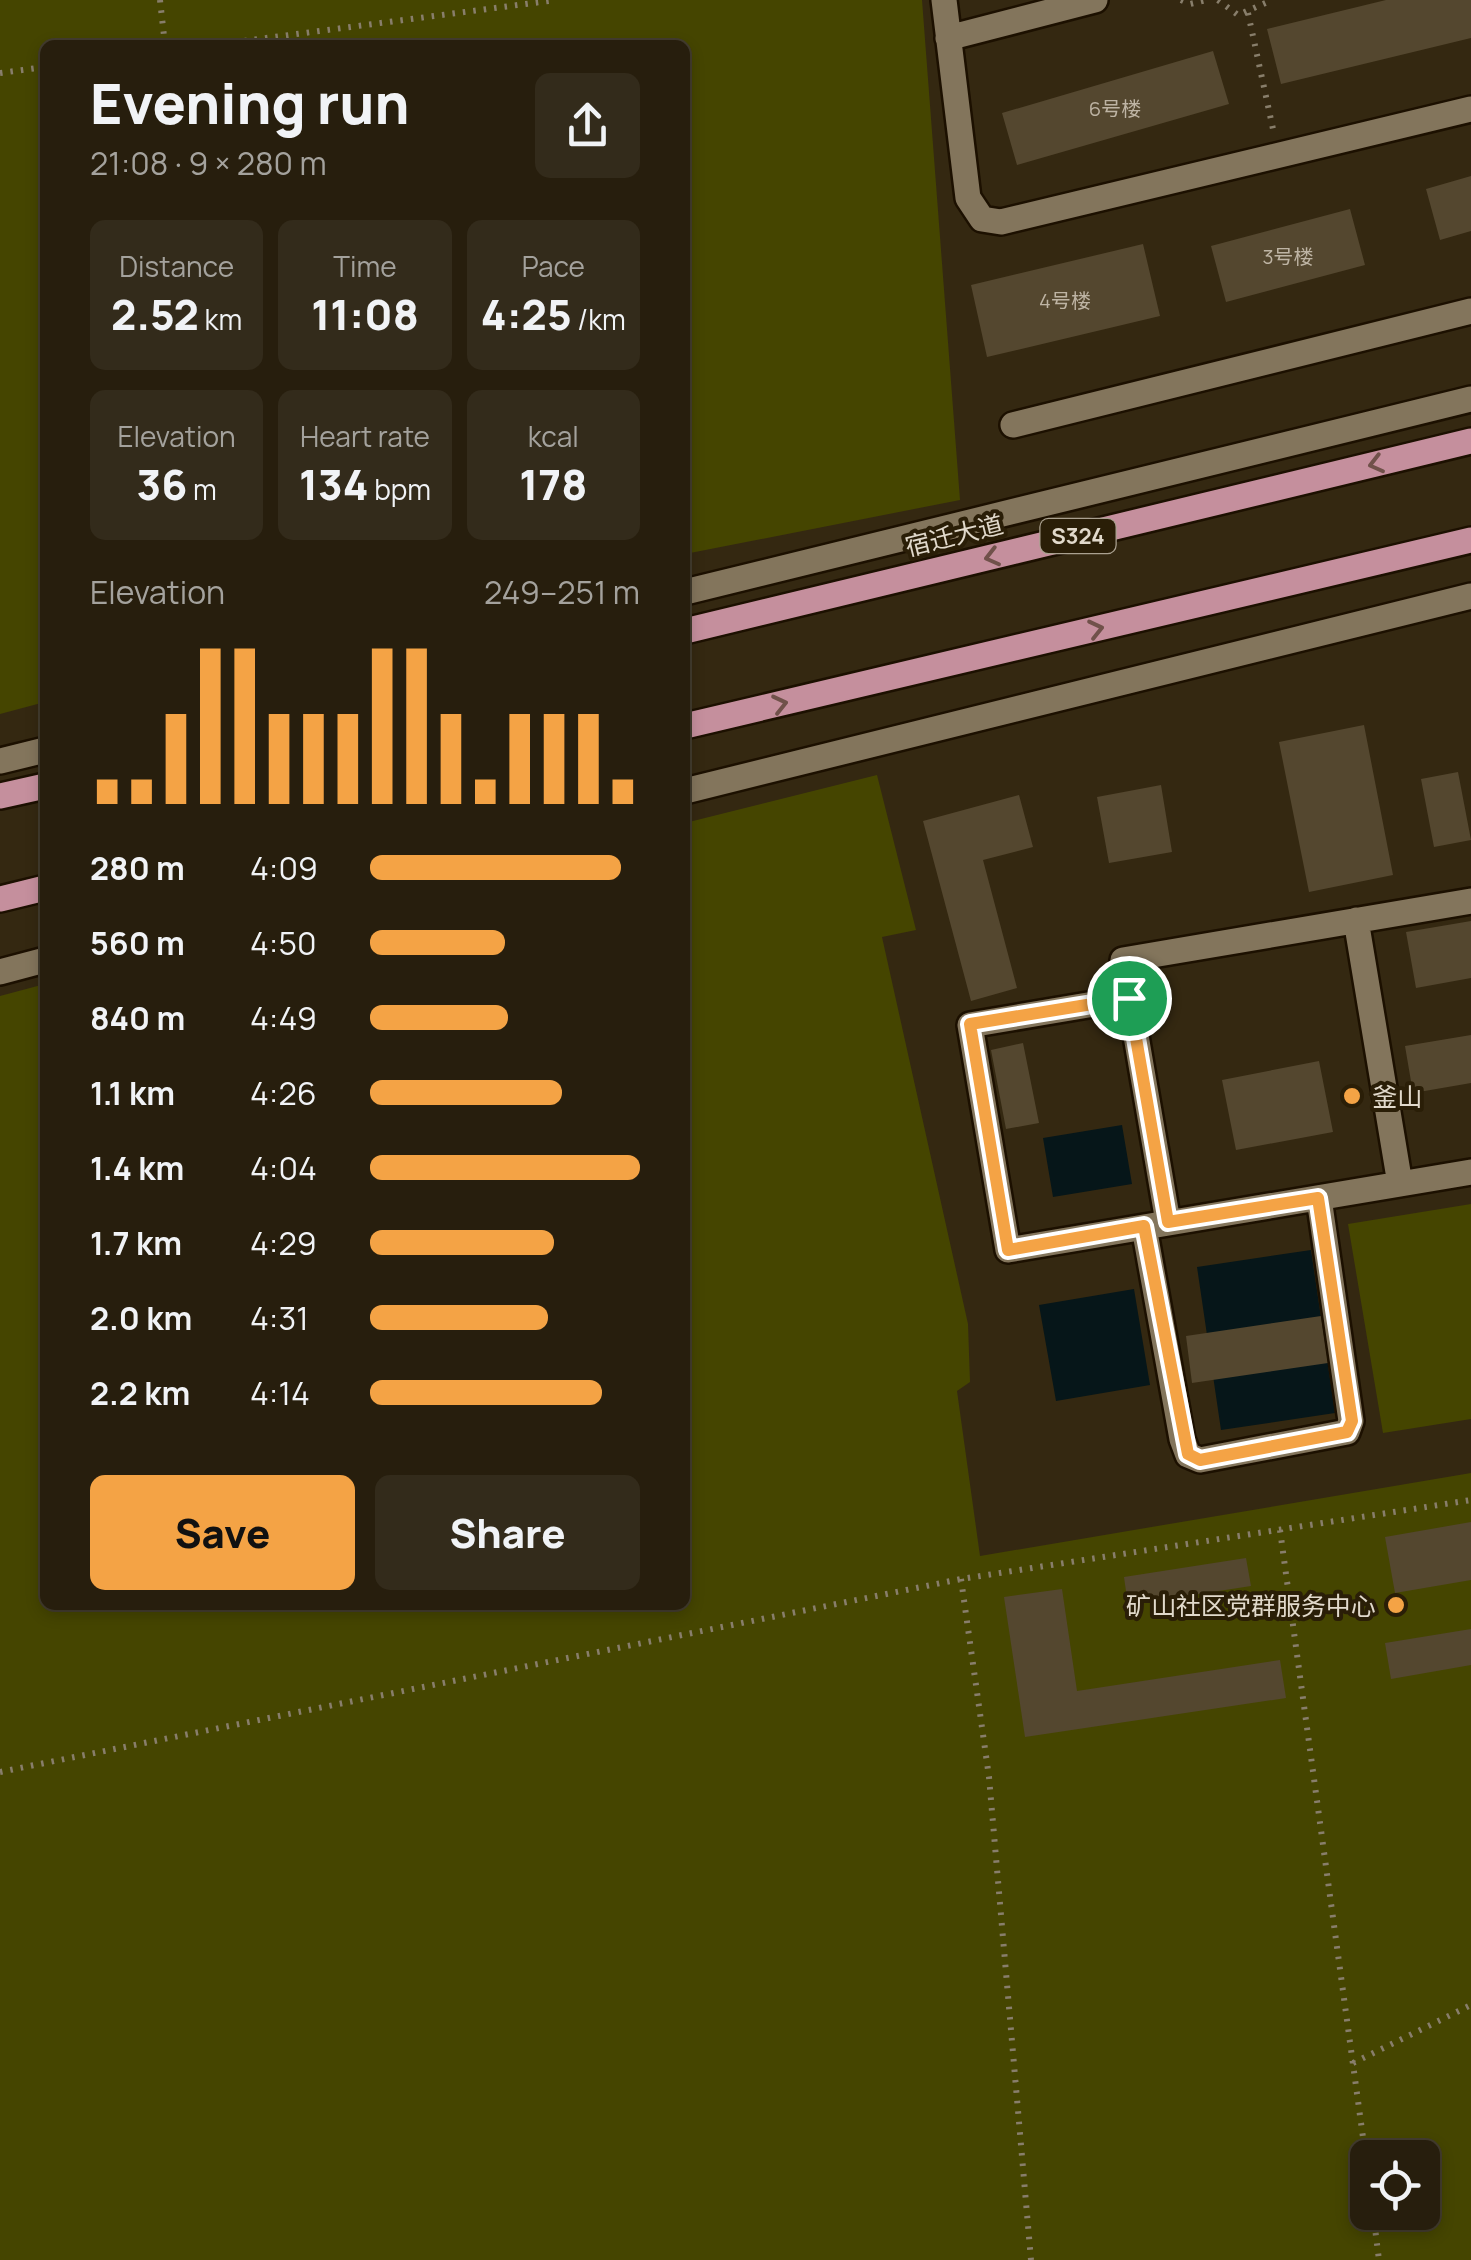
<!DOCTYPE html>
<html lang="en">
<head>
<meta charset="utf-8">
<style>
  body { margin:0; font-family:Manrope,"Noto Sans SC",sans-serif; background:#332b1b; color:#f1f3f6; height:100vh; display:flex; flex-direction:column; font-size:38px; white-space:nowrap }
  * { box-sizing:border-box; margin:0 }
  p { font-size:32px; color:#a4a29d }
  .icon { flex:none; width:55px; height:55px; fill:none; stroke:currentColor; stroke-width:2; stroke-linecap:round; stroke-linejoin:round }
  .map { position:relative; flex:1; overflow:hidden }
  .drawer { position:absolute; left:40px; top:40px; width:650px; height:1570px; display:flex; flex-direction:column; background:#271e0d; border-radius:15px; box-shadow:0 5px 15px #0003,0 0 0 2px #433c2e }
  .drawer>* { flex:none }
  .buttons { position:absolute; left:1350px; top:2140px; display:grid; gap:20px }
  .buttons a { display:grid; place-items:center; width:90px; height:90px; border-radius:15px; background:#271e0d; box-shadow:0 5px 15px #0003,0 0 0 2px #433c2e; font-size:50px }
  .pin { position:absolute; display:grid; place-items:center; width:85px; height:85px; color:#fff; margin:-42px; border:5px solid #fff; border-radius:50%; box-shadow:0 2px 10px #0007 }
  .round { display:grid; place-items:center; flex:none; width:105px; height:105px; border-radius:15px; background:#332b1b }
  .head { display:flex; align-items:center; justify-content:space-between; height:170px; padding:0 50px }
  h1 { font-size:55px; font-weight:800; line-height:75px }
  .stats { display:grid; grid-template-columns:repeat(3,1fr); gap:15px; height:170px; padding:10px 50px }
  .stats div { display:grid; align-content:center; border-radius:15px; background:#332b1b; text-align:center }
  .stats b { font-size:42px; font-weight:800 }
  .stats small { font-size:28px; font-weight:400 }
  .stats p { font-size:28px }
  .chart { height:280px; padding:20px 50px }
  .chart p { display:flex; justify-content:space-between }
  .chart svg { width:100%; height:180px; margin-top:10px; stroke:#f4a345; stroke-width:6 }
  .primary-button { display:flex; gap:20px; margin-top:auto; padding:20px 50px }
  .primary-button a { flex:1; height:115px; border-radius:15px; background:#f4a345; color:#111; font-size:40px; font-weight:800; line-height:115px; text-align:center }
  .primary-button a+a { background:#332b1b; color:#f1f3f6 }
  ul { padding:0 50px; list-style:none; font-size:32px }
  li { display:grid; grid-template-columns:160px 120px 1fr; align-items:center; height:75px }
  li i { height:25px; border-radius:12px; background:#f4a345 }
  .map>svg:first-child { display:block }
</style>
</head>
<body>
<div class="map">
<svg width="1471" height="2260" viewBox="0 0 1471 2260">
  <rect width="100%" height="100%" fill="#342811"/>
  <path fill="#454500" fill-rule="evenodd" d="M0,0H922L960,500L685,554V45H45V702L0,714Z
    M877,775L916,930L882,937L968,1324L970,1382L957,1391L980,1556L1471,1473V2260H0V996L45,984V1605H685V823ZM1368,2158H1422V2212H1368Z
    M1471,1204V1419L1383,1433L1348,1224Z"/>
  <path fill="#061619" d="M1122,1125L1132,1184L1053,1197L1043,1138Z
    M1311,1250L1335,1413L1221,1430L1197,1267Z
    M1134,1289L1150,1385L1056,1401L1039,1305Z"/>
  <path fill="#54472f" d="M1386,0H1471V38L1281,84L1267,29Z
    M1213,51L1229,104L1017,165L1002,113Z
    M1471,176V231L1440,240L1426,189Z
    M1350,209L1365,265L1226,302L1211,246Z
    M1143,244L1160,316L987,357L971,285Z
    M1364,725L1393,875L1309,892L1279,742Z
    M1458,772L1471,840L1434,847L1421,779Z
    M1161,785L1172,852L1109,863L1097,797Z
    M1019,795L1033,847L983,860L1017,988L971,1001L923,821Z
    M1471,921V978L1416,988L1406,932Z
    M1471,1035V1083L1413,1093L1405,1046Z
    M1023,1043L1039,1123L1006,1129L991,1050Z
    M1319,1061L1333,1132L1236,1150L1222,1080Z
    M1321,1316L1328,1363L1192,1383L1186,1336Z
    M1471,1522V1580L1395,1593L1385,1537Z
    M1246,1558L1251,1586L1128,1605L1124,1577Z
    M1062,1589L1077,1691L1280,1660L1286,1698L1025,1737L1004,1597Z
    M1471,1629V1665L1391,1679L1385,1643Z"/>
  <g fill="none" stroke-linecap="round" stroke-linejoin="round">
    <defs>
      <path id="minor" d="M944,0L968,198L982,219L1001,222L1471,109
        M948,38L1095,0
        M1013,425L1471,311
        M685,592L1471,399
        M0,761L45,750
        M685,791L1471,596
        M1356,920L1400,1184
        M0,972L45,960
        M1129,998L970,1025L1008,1250L1471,1172
        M1168,1222L1123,960L1471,901
        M1144,1227L1182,1439L1188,1455L1200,1460L1347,1432L1351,1421L1319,1198"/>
      <path id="major" d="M685,631L1471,441
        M685,726L1471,540
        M0,796L45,786
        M0,899L45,888"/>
    </defs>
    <use href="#minor" stroke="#1c1000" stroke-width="30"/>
    <use href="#major" stroke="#1c1000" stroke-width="30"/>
    <path stroke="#887e6b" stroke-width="6" stroke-dasharray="2.5 8" stroke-linecap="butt" d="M160,0L165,45
      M1181,0L1190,4L1207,0
      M1218,0L1238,15L1272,0
      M1248,13L1273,129
      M213,45L556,0
      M0,73L45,67
      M1280,1530L1368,2174
      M961,1579L989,1777L1031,2260
      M0,1772L961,1579L1471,1500
      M1353,2063L1471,2005
      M1373,2212L1379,2260"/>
    <use href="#minor" stroke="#83755c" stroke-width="25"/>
    <use href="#major" stroke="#c58f9d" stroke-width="25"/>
  </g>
  <defs><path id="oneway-chevron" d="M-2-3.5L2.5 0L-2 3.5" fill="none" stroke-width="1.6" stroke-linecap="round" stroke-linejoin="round" transform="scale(2.5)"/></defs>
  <g stroke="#70514a">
    <use href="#oneway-chevron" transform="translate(1376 464) rotate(166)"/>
    <use href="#oneway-chevron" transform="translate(992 557) rotate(166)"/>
    <use href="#oneway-chevron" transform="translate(1096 629) rotate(-13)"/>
    <use href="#oneway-chevron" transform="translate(780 704) rotate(-13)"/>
  </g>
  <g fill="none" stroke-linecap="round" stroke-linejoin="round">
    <defs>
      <path id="route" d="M1129,998L1168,1222L1318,1198L1352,1421L1347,1432L1200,1460L1188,1454L1144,1226L1008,1250L970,1024Z"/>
    </defs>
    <use href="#route" stroke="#fff" stroke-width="20"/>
    <use href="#route" stroke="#f4a345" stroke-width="12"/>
  </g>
  <g fill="#f4a345" stroke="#2a1e07" stroke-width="4">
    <circle cx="1352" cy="1096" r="10"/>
    <circle cx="1396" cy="1605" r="10"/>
  </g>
  <g text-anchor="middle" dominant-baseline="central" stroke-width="8" stroke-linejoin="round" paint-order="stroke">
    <g font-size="20" fill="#beb4a4">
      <text x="1115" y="108">6号楼</text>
      <text x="1288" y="256">3号楼</text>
      <text x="1065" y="300">4号楼</text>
    </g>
    <rect fill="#2a1e07" stroke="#aaa190" stroke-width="2.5" x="1040.5" y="519" width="75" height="34" rx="8"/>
    <g font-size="22" font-weight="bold" fill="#e1d9cb">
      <text x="1078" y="536">S324</text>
    </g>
    <g font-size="25" fill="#e1d9cb" stroke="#2a1e07">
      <text transform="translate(954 535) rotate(-14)">宿迁大道</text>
    </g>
    <g font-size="25" fill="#e1d9cb" stroke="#2a1e07" text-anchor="start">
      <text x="1372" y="1096">釜山</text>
      <text x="1376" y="1605" text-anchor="end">矿山社区党群服务中心</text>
    </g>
  </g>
</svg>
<div class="buttons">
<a><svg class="icon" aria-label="locate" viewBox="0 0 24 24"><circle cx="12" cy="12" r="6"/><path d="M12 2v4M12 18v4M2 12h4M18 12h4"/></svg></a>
</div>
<div class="pin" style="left:1129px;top:998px;background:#1e9e55"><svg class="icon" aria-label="arrive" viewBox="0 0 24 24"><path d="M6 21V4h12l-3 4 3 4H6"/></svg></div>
<section class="drawer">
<div class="head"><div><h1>Evening run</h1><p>21:08 · 9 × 280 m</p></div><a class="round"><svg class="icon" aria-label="share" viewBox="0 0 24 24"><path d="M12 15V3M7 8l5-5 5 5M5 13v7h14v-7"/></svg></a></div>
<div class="stats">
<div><p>Distance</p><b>2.52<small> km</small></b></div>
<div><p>Time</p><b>11:08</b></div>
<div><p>Pace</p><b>4:25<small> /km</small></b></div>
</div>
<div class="stats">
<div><p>Elevation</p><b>36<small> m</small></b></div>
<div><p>Heart rate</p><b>134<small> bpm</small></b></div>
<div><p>kcal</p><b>178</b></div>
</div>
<div class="chart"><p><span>Elevation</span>249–251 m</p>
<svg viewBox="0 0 160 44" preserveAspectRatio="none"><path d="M5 44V38M15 44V38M25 44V22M35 44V6M45 44V6M55 44V22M65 44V22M75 44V22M85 44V6M95 44V6M105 44V22M115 44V38M125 44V22M135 44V22M145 44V22M155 44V38"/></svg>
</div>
<ul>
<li><b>280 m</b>4:09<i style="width:93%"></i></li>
<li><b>560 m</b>4:50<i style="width:50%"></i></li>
<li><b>840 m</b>4:49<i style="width:51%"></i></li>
<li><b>1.1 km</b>4:26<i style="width:71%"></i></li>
<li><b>1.4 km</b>4:04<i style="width:100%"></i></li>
<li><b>1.7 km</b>4:29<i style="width:68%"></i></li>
<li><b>2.0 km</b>4:31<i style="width:66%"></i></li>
<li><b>2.2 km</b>4:14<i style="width:86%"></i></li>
</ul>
<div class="primary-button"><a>Save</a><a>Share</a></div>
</section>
</div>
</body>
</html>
